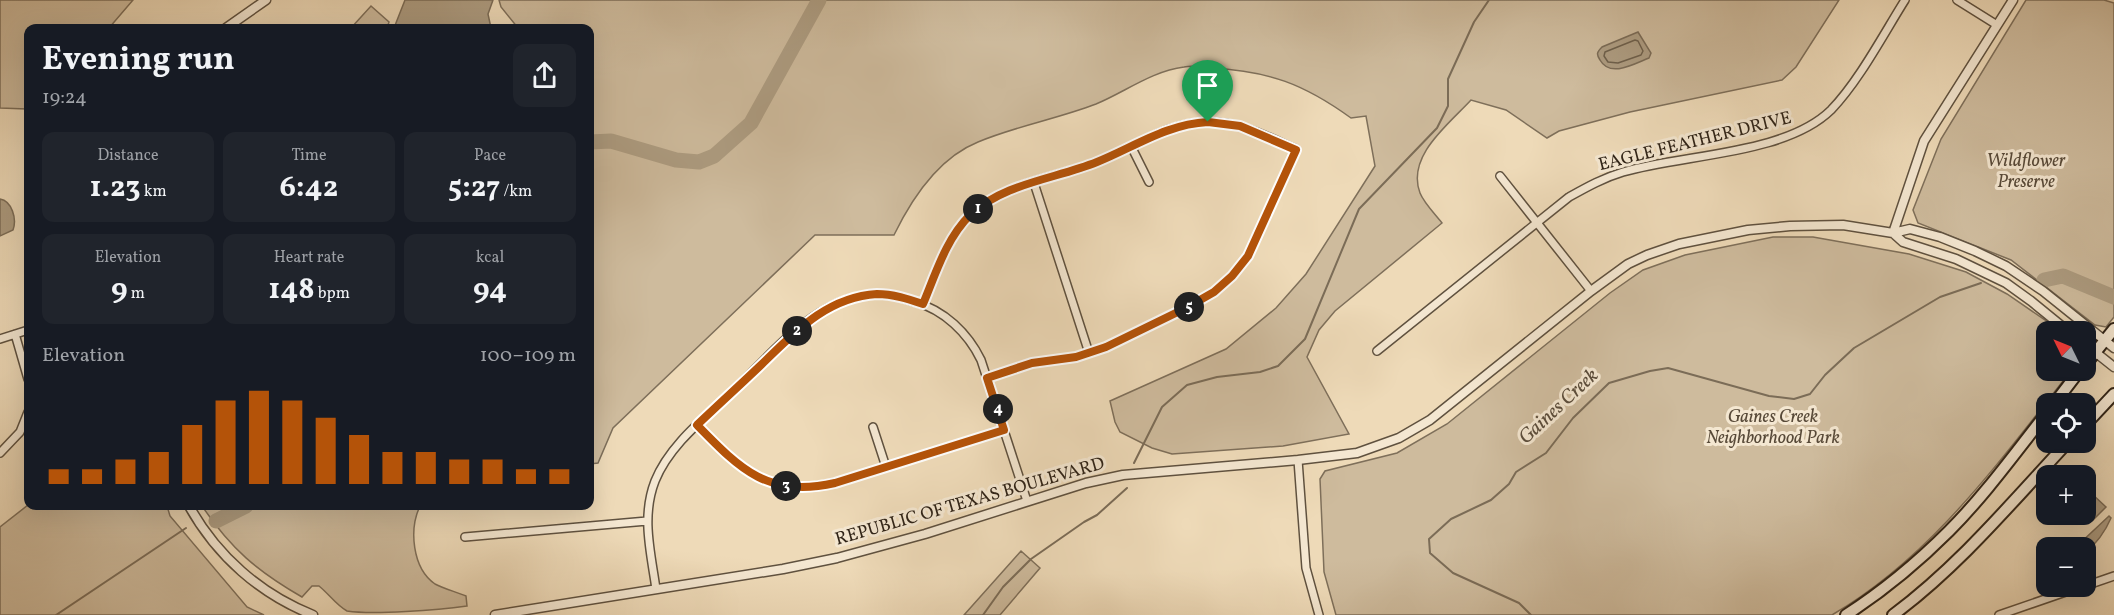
<!DOCTYPE html>
<html lang="en">
<head>
<meta charset="utf-8">
<style>
  body { margin:0; font-family:Vollkorn,serif; background:#20242c; color:#f1f3f6; height:100vh; display:flex; flex-direction:column; font-size:22px; white-space:nowrap }
  * { box-sizing:border-box; margin:0 }
  p { font-size:20px; color:#9ea1a6 }
  .icon { flex:none; width:33px; height:33px; fill:none; stroke:currentColor; stroke-width:2; stroke-linecap:round; stroke-linejoin:round }
  .map { position:relative; flex:1; overflow:hidden }
  .side { position:absolute; left:24px; top:24px; width:570px; height:486px; display:flex; flex-direction:column; background:#171b24; border-radius:12px; box-shadow:0 6px 24px #0002 }
  .side>* { flex:none }
  .needle { width:39px; rotate:313deg }
  .buttons { position:absolute; left:2036px; top:321px; display:grid; gap:12px }
  .buttons a { display:grid; place-items:center; width:60px; height:60px; border-radius:12px; background:#171b24; box-shadow:0 6px 24px #0002; font-size:30px }
  .pin { position:absolute; display:grid; place-items:center; width:51px; height:51px; color:#fff; margin:-62px -26px; border-radius:50% 50% 50% 0; rotate:-45deg; box-shadow:0 0 6px #0007 }
  .pin .icon { rotate:45deg }
  .km { position:absolute; width:30px; height:30px; margin:-15px; border-radius:50%; background:#222; color:#fff; font-size:16px; line-height:30px; text-align:center }
  .round { display:grid; place-items:center; flex:none; width:63px; height:63px; border-radius:12px; background:#20242c }
  .head { display:flex; align-items:center; justify-content:space-between; height:102px; padding:0 18px }
  h1 { font-size:33px; font-weight:700; line-height:45px }
  .stats { display:grid; grid-template-columns:repeat(3,1fr); gap:9px; height:102px; padding:6px 18px }
  .stats div { display:grid; align-content:center; border-radius:12px; background:#20242c; text-align:center }
  .stats b { font-size:30px; font-weight:700 }
  .stats small { font-size:16px; font-weight:400 }
  .stats p { font-size:16px }
  .chart { height:168px; padding:12px 18px }
  .chart p { display:flex; justify-content:space-between }
  .chart svg { width:100%; height:108px; margin-top:6px; stroke:#b45309; stroke-width:6 }
  .map>svg:first-child { display:block }
</style>
</head>
<body>
<div class="map">
<svg width="2114" height="615" viewBox="0 0 2114 615">
  <rect width="100%" height="100%" fill="#eedab8"/>
  <filter id="stains"><feTurbulence type="fractalNoise" baseFrequency=".00333" numOctaves="4"/><feColorMatrix values="0 0 0 0 .2 0 0 0 0 .09 0 0 0 0 .02 0 0 0 .5 -.17"/></filter>
  <radialGradient id="worn" r=".72"><stop offset=".6" stop-color="#630" stop-opacity="0"/><stop offset="1" stop-color="#630" stop-opacity=".3"/></radialGradient>
  <path fill="#cebb9d" stroke="#7e6f5a" stroke-width="1.5" d="M0,0H133L109,28H28V109H27L0,108Z
    M499,0H1839L1796,67L1782,80L1630,112L1559,131L1547,138L1506,110L1471,100C1449,124 1406,156 1420,193C1424,203 1435,214 1442,223L1335,311L1319,330L1307,357L1349,434L1283,446L1172,454L1152,448L1120,432L1115,422L1110,401L1226,349L1276,308L1306,274L1375,166L1366,116L1351,118C1304,84 1269,71 1211,68C1203,67 1193,65 1184,67C1152,71 1125,92 1096,104C1057,119 1016,126 978,142C938,158 912,198 894,235H815L613,428L598,463L590,464V28H518L501,7Z
    M2026,0H2104L2114,3V317L2106,327L2095,325L2011,260L1918,223L1913,210L1941,139Z
    M371,6L389,22L387,28H351Z
    M1773,237H1813L1909,254L1966,272L2007,294L2061,331L2046,332V370L2071,371C2000,460 1933,556 1832,615H1336L1324,572L1320,479L1325,471L1397,453L1447,424L1610,293L1643,270L1685,255Z
    M28,505L167,506L170,516L247,607L264,615H0V527Z
    M202,506H420C409,529 412,568 435,584C444,589 457,592 466,596L467,606C438,610 373,615 347,611C337,606 328,593 319,586H312L302,597C257,571 231,549 202,506Z
    M1021,551L1040,568L1000,615H964Z"/>
  <path fill="#ad9c81" stroke="#7b6c57" stroke-width="1.5" d="M405,0H493L488,14L491,28H394Z
    M1638,32L1651,53L1649,58C1634,64 1610,78 1600,60C1596,54 1597,52 1602,47Z
    M0,199C12,201 17,219 13,230L0,236Z
    M2091,493L2106,507L2093,520L2085,513V500Z
    M2109,516L2111,518C2105,532 2097,543 2085,553V548L2076,547Z"/>
  <g fill="none" stroke-linecap="round" stroke-linejoin="round">
    <path stroke="#6e604c" stroke-width="1.5" d="M1635,40L1638,41L1643,51L1641,55L1618,63L1608,62L1604,56L1605,52Z"/>
    <path stroke="#7b6c57" stroke-width="2" d="M1134,463L1162,407L1187,385L1217,377L1260,372L1278,366L1305,339L1359,209L1437,128L1448,106V79L1474,22L1489,0
      M56,615L186,528
      M983,615L1003,587L1031,559L1084,522L1097,515L1127,488
      M1531,615L1519,603L1453,573L1430,553L1429,539L1451,519L1491,500L1509,484L1516,472L1546,453L1573,418L1609,383L1650,371L1668,368L1769,396L1794,399L1810,394L1825,375L1854,348L1940,297L1981,283"/>
    <path stroke="#ad9c81" stroke-width="15" d="M590,142L611,141L676,160L699,162L714,156L751,123L819,0
      M2044,280L2063,276L2114,297
      M216,521L246,506"/>
    <defs>
      <path id="minor" d="M1957,0L1997,25
        M1131,146L1149,182
        M1500,176L1591,291
        M1034,183L1089,353
        M923,304C936,273 946,240 970,216C1003,183 1053,178 1095,163C1133,149 1167,121 1210,122C1241,122 1268,137 1296,149L1248,256L1232,276L1214,292L1186,308L1106,347L1076,357L1031,363L988,378
        M15,334L28,379
        M0,339L28,330
        M1377,351L1569,197C1587,187 1603,178 1623,172C1683,154 1785,155 1831,110C1859,81 1883,35 1905,0
        M697,425C741,471 768,497 835,483L1004,430
        M873,427L886,467
        M0,453L20,432L28,412
        M1298,460L1306,568L1319,615
        M465,537L647,521
        M2085,586L2114,576
        M656,589C651,553 641,517 655,481C670,444 706,417 735,389C775,351 818,294 880,294C892,294 903,298 915,302C944,310 968,333 981,360L1027,501
        M1999,615L2083,586"/>
      <path id="tertiary" d="M226,28L266,0
        M1893,233L1924,141L2013,0
        M1893,233L1903,242L1956,259L2006,283L2031,301L2069,332
        M2085,344L2114,367
        M189,506C217,556 260,594 313,615
        M495,615L783,569L837,558L925,534L1086,483L1123,475L1298,460L1357,453L1399,438L1430,420L1591,291L1628,264L1647,255L1679,244L1748,230L1790,226L1843,225L1893,233L1910,229L1940,237L1975,251L2006,266L2043,291L2114,348"/>
      <path id="secondary" d="M2085,365L2114,329
        M2054,404L2080,370
        M2085,425L2114,394
        M1846,615C1883,591 1918,562 1949,531C1985,495 2015,453 2046,414
        M1893,615C1959,566 2012,502 2068,442"/>
    </defs>
    <use href="#minor" stroke="#5f513f" stroke-width="10"/>
    <use href="#tertiary" stroke="#5f513f" stroke-width="11"/>
    <use href="#secondary" stroke="#2f2317" stroke-width="14"/>
    <use href="#minor" stroke="#f4e7d1" stroke-width="7"/>
    <use href="#tertiary" stroke="#f4e7d1" stroke-width="8"/>
    <use href="#secondary" stroke="#f4e7d1" stroke-width="10"/>
  </g>
  <g fill="none" stroke-linecap="round" stroke-linejoin="round">
    <defs>
      <path id="route" d="M1208,122L1240,126L1296,150L1248,256L1232,276L1214,292L1186,308L1106,347L1076,357L1032,363L987,378L1004,430L835,483C768,498 741,470 697,425C718,405 740,385 761,365C795,332 827,297 877,294C893,294 908,299 923,304C936,273 946,239 970,215C1004,183 1055,179 1097,162C1134,147 1167,124 1208,122Z"/>
    </defs>
    <use href="#route" stroke="#fff" stroke-width="12"/>
    <use href="#route" stroke="#b45309" stroke-width="8"/>
  </g>
  <g text-anchor="middle" dominant-baseline="central" stroke-width="6" stroke-linejoin="round" paint-order="stroke">
    <g font-size="18" fill="#2f2317" stroke="#f4e7d1">
      <text transform="translate(1695 142) rotate(-14)">EAGLE FEATHER DRIVE</text>
      <text transform="translate(970 502) rotate(-16)">REPUBLIC OF TEXAS BOULEVARD</text>
    </g>
    <g font-size="18" font-style="italic" fill="#574938" stroke="#f4e7d1">
      <text x="2026" y="161">Wildflower<tspan x="2026" dy="21">Preserve</tspan></text>
      <text x="1773" y="417">Gaines Creek<tspan x="1773" dy="21">Neighborhood Park</tspan></text>
    </g>
    <g font-size="20" font-style="italic" fill="#5b4d3c" stroke="#f4e7d1">
      <text transform="translate(1559 407) rotate(-43)">Gaines Creek</text>
    </g>
  </g>
  <rect width="100%" height="100%" filter="url(#stains)"/>
  <rect width="100%" height="100%" fill="url(#worn)"/>
</svg>
<div class="buttons">
<a><svg class="needle" viewBox="-14 -14 28 28"><path d="M0-13l5 13h-10z" fill="#e53935"/><path d="M0 13l5-13h-10z" fill="#9ea1a6"/></svg></a>
<a><svg class="icon" aria-label="locate" viewBox="0 0 24 24"><circle cx="12" cy="12" r="6"/><path d="M12 2v4M12 18v4M2 12h4M18 12h4"/></svg></a>
<a>+</a>
<a>−</a>
</div>
<div class="pin" style="left:1208px;top:122px;background:#1e9e55"><svg class="icon" aria-label="arrive" viewBox="0 0 24 24"><path d="M6 21V4h12l-3 4 3 4H6"/></svg></div>
<b class="km" style="left:978px;top:209px">1</b>
<b class="km" style="left:797px;top:331px">2</b>
<b class="km" style="left:786px;top:486px">3</b>
<b class="km" style="left:998px;top:409px">4</b>
<b class="km" style="left:1189px;top:307px">5</b>
<section class="side">
<div class="head"><div><h1>Evening run</h1><p>19:24</p></div><a class="round"><svg class="icon" aria-label="share" viewBox="0 0 24 24"><path d="M12 15V3M7 8l5-5 5 5M5 13v7h14v-7"/></svg></a></div>
<div class="stats">
<div><p>Distance</p><b>1.23<small> km</small></b></div>
<div><p>Time</p><b>6:42</b></div>
<div><p>Pace</p><b>5:27<small> /km</small></b></div>
</div>
<div class="stats">
<div><p>Elevation</p><b>9<small> m</small></b></div>
<div><p>Heart rate</p><b>148<small> bpm</small></b></div>
<div><p>kcal</p><b>94</b></div>
</div>
<div class="chart"><p><span>Elevation</span>100–109 m</p>
<svg viewBox="0 0 160 44" preserveAspectRatio="none"><path d="M5 44V38M15 44V38M25 44V34M35 44V31M45 44V20M55 44V10M65 44V6M75 44V10M85 44V17M95 44V24M105 44V31M115 44V31M125 44V34M135 44V34M145 44V38M155 44V38"/></svg>
</div>
</section>
</div>
</body>
</html>
